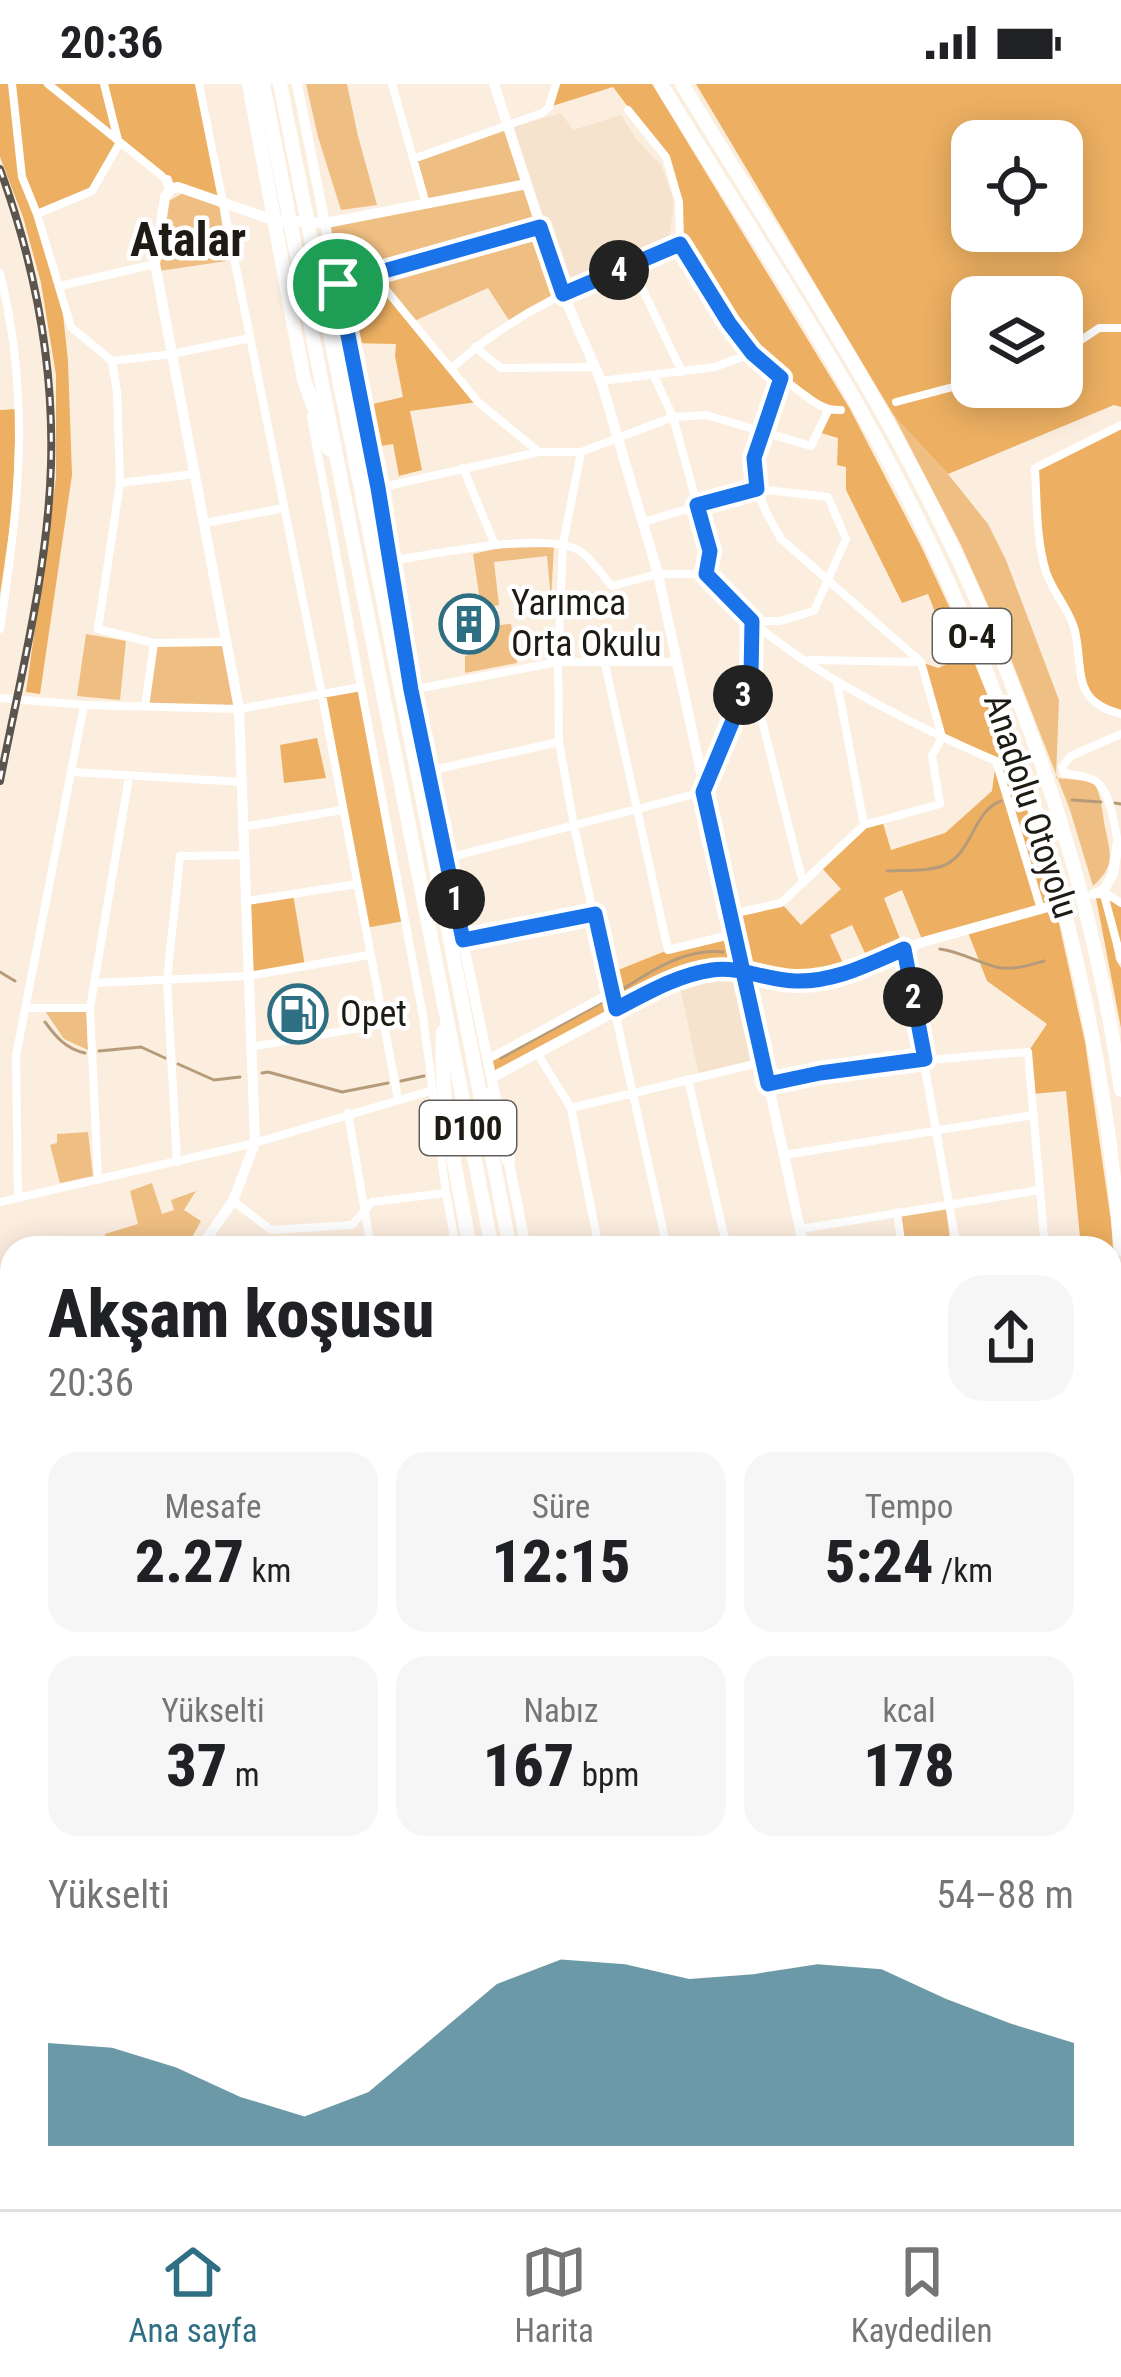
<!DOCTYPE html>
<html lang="tr">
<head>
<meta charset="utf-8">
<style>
  body { margin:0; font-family:"Roboto Condensed",sans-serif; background:#f6f6f6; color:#202124; height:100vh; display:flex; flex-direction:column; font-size:45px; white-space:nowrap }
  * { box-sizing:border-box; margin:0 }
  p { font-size:39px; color:#757577 }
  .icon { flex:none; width:66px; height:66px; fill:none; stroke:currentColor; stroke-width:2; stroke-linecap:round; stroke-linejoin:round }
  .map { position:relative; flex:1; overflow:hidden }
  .details { position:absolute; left:0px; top:1152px; width:1122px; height:975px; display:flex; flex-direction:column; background:#fff; border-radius:36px 36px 0 0; box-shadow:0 6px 30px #0003 }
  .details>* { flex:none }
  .tools { position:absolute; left:951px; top:36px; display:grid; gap:24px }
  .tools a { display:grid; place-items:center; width:132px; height:132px; border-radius:24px; background:#fff; box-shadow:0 6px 30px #0003; font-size:60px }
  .pin { position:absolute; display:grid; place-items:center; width:102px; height:102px; color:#fff; margin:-51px; border:6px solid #fff; border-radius:50%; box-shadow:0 3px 12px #0007 }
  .km { position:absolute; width:60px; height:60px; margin:-30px; border-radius:50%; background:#222; color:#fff; font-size:33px; line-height:60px; text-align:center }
  .round { display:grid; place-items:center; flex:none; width:126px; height:126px; border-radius:36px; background:#f6f6f6 }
  .overview { display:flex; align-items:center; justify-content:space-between; height:204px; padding:0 48px }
  h1 { font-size:66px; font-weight:800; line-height:90px }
  .figures { display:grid; grid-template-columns:repeat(3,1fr); gap:18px; height:204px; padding:12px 48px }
  .figures div { display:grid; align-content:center; border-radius:30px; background:#f6f6f6; text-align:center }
  .figures b { font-size:60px; font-weight:800 }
  .figures small { font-size:33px; font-weight:400 }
  .figures p { font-size:33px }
  .chart { height:336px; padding:24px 48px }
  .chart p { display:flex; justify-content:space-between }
  .chart svg { width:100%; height:216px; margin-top:12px; fill:#2f6f83; opacity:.7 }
  .status { display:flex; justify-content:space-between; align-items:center; height:84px; padding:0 60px; background:#fff; direction:ltr }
  .status svg { height:33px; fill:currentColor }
  .menu { display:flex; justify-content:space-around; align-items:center; height:168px; border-top:3px solid #e0e0e0; background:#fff; font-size:33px; color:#757577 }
  .menu a { display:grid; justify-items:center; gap:6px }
  .menu .on { color:#2f6f83 }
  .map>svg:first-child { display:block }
</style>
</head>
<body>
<div class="status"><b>20:36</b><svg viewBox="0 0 49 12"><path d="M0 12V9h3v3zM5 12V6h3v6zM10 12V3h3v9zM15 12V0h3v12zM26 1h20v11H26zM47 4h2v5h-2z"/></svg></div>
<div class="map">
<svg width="1121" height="2125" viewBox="0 0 1121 2125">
  <rect width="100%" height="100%" fill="#fceedf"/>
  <path fill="#f5e3cd" d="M561,29L573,46L621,31L637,56L661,81L674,116L669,158L560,201L509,44Z
    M744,887L763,978L699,992L678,894Z"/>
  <path fill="#efbe82" d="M306,0H347L358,52L377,121L341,126L318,53Z
    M508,40L563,210L510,238L488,204L412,238L338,200L326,139L425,120L413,75Z
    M185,108L219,119L227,177L159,187L167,118Z
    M894,332L948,390L988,440L1006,476L1059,616L1056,694L1089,697L1095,700C1101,713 1102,724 1104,738C1109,766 1118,780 1093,802L1070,726L1006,562L961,461Z
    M554,463L551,516L547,472L494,478L499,521L488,523L492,542L511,540L517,579L465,589V572L485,567L477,527L456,531L454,523L480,517L473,470L500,464Z
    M86,550L126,557L120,616L77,612Z
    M224,558L239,625L145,623L154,559Z
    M87,926L88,966L64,955L45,927Z
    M88,1048L93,1092L60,1099L50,1061L57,1059V1050Z
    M152,1099L162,1130L174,1126L171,1116L196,1107L184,1126L201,1137L186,1164H105V1150L138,1140L130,1107Z
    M946,1124L951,1164H905L900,1132Z"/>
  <path fill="#edb062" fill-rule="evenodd" d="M0,0H199L223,119L178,103L120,60L92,107L37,130L60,202L68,277L72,391L40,610L26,608L56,394V291L41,199L23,133L0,73Z
    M556,0H652L850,325L922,464L970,568L1008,662L1055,821L1085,958L1111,1137L1121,1277V2125H1093L1092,2115H1110V1164H1081L1066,1007L1032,1010L1028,968L1047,940L987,897L967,846L923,858L902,806L884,814L904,865L870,880L852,841L830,851L848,890L795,897L744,887L678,894L491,994L488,975L612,909L608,890L668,866L734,850L730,831L781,819L801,841L841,805L821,783L864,741L882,736L891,766L945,749L992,707L996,677L942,653L921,578L938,584L954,577L928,510L902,519L846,406V383L837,381L838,354L818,348L827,327L752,269L680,160L679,118L666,73L613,3L549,23Z
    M696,0H1121V323L1114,321L948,390L894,332ZM972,57H1062V147H972ZM972,213H1062V303H972Z
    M373,190L478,318L410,327L422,386L399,392L393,360L381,362L373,320L403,313L395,272L396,260L349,259L338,200Z
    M16,325L13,421L0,511V326Z
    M1121,341V630L1100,624L1085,606L1074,543L1041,469L1035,384Z
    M361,603L405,837L365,844L322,611Z
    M317,654L326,694L284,699L280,661Z
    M1103,807L1121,819V875L1109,837L1116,876L1121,884V944L1096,814L1103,815Z
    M293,810L305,882L248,892L247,817Z
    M0,1561L12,1566V1784L0,1777Z"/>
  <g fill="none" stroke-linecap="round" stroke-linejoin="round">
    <path stroke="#b69b7a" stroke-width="3" d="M1072,716L1101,718
      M1115,719L1121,720
      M887,787C905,786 928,788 945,781C973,768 973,727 1001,717
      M940,865C961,868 977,878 996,883C1012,887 1029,881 1044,877
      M0,888L15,897
      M620,907C651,887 684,864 723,868
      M45,938C56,953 66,965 85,969
      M99,967L141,963L165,974
      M501,974L606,916
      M178,980L214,996L240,993
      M262,989L268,988L342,1008L388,999
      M401,997L424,992
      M0,1742L12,1755
      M286,2115L300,2125"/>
    <path stroke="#fff" stroke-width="8" d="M12,0L22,93L37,130L71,243L112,277
      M48,0L162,92
      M199,0L322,611L398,1015
      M392,0L426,120
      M628,26L666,73L679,118L680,160
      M413,75L542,29L549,23L556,0
      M37,130L92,107L119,60L104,0
      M631,181L682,288
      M0,189C31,316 19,418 0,545
      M373,190L540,143
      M338,200L373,190L478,318L539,368
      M60,202L155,180
      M475,263L501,284L595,283
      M1062,269L1099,244H1121
      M451,285C518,223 597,194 680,160C716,218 741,266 799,307C813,317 823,327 841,326
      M654,292L673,333L710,467L706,490
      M601,297L715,283L752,269
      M896,318L972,298
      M311,333L361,603
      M1121,341L1035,384C1037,418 1036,455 1046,488C1053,509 1070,526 1075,547C1084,588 1071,617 1121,630
      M581,368L563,460L558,578L559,658L574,742L667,1164
      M463,384L495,461
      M120,399L194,390
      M378,404L539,368H581L673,333L706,331L811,362L828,327
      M643,438L757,405L828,413L846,455L814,527L780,537H752L751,593L803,799
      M205,439L284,424
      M390,477C431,471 546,446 580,467C592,475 602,491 612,502L658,490H706C721,506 735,523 752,537C819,595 915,642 996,677L1041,825
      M224,558L154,559L98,545L120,399L117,308L112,277L172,270L250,254
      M809,576L920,578
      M605,580L668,866L734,850
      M837,598L864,741
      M411,606L558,578H675
      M0,614L84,621L239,625L361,603L423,932L446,1109L456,1164
      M145,623L154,559
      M428,687L559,658
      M72,688L242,698
      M243,743L342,726
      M1118,758C1114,741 1111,709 1096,697C1088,692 1074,691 1064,689L1062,683L1071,672L1121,650
      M447,774L703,708L750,595
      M1103,807L1121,875
      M1104,808L1121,819
      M247,817L357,800
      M732,830L781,819L864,741L940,720L932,672L942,653L921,578L781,455L766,428L757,405L754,373L781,294
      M463,856L595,829
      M904,867L957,1164
      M94,899L248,892L369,871
      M26,924H90
      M251,963L382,940
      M537,969L571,1024L599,1164
      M488,975L612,908
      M688,995L727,1164
      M768,1000C854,982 941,974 1028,968L1045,1164
      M571,1024L763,978
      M348,1029L371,1164
      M784,1071L1034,1031
      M177,1078L167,897L180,772L245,771
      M98,1096L90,924L129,693
      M18,1114L16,972L84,621
      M233,1117L271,1146L352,1141L372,1118L446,1109
      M0,1118L255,1059L433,1006
      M897,1128L902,1164
      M800,1145L1040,1106
      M0,1213L12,1215
      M0,1623L12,1628
      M0,1738L12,1730
      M0,1777L12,1784
      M0,1839L12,1825
      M0,1969L12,1954
      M0,2078L12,2088
      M0,2109L12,2091
      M33,2115L41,2125
      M140,2115L149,2125
      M240,2115L248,2125
      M428,2115L429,2125
      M513,2115L515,2125
      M606,2115L608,2125
      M799,2115L801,2125
      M204,2125L214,2115
      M1045,2125L1059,2123"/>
    <path stroke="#fff" stroke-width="10" d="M297,0L378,404L411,606L497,1021
      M494,0L563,210L601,297L658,490L804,1164
      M167,96L170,106L165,113L155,180L239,625L255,1059L233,1117L200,1164
      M169,105L178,103L273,136L326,139L527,100
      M1093,810L1103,807L1113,790L1118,758H1121
      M491,994L678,894L716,886L744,887L795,897L848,890L923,858L1055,821
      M507,1069L526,1164
      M339,2115L341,2125
      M708,2115L710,2125
      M883,2115L884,2125"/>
    <path stroke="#fff" stroke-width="14" d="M249,0L304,296L329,365
      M263,0L492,1164
      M280,0C360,387 434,776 510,1164
      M661,0C735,122 815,241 883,367C1018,617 1098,882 1121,1165
      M682,0C754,119 831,235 898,357C1008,558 1089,779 1121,1006
      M443,948C439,1020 458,1094 470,1164
      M488,1011L508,1075
      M677,2115L679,2125
      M694,2115L696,2125"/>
    <defs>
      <path id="rail" d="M0,85C35,181 54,279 51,381C48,487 20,594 0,697"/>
    </defs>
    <use href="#rail" stroke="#5c554d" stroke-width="8"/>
    <use href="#rail" stroke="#fff" stroke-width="3" stroke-dasharray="9" stroke-linecap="butt"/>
  </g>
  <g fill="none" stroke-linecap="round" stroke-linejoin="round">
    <defs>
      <path id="route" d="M338,200L378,404L411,606L463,856L595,830L616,925C647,909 677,891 712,886C741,882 768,897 796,897C835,898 869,880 904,865L925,975L820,989L768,1000L703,708L751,593L752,537L706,490L710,467L697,421L757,405L754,374L781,294L752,269L729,239L680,160L563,210L540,143L338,200"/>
    </defs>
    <use href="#route" stroke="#fff" stroke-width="24"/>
    <use href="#route" stroke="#1a73e8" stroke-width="15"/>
  </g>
  <defs>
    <symbol id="building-ring" viewBox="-11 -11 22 22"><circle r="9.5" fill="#fff" stroke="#2f6f83" stroke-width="1.5"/><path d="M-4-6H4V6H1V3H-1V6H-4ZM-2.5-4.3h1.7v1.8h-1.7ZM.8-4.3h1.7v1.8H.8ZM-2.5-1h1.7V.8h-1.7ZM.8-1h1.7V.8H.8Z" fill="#2f6f83"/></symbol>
    <symbol id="fuel-ring" viewBox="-11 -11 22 22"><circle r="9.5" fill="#fff" stroke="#2f6f83" stroke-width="1.5"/><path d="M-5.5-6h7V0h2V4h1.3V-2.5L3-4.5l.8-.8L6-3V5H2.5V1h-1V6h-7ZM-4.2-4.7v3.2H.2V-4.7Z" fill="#2f6f83"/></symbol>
  </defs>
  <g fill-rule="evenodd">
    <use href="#building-ring" x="436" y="507" width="66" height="66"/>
    <use href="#fuel-ring" x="265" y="897" width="66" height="66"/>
  </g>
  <g text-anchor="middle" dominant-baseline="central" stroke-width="9" stroke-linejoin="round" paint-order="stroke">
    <g fill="#fff" stroke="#625f5a" stroke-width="3">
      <rect x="933" y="525" width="78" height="54" rx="9"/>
      <rect x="420" y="1017" width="96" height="54" rx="9"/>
    </g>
    <g font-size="33" font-weight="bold" fill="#1e1a14">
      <text x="972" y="552">O-4</text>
      <text x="468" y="1044">D100</text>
    </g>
    <g font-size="36" fill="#1e1a14" stroke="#fff" text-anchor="start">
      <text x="511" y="519">Yarımca<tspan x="511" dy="41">Orta Okulu</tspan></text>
      <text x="340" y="930">Opet</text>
    </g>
    <g font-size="36" fill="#1e1a14" stroke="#fff">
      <text transform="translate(1031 722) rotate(72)">Anadolu Otoyolu</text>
    </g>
    <g font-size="48" font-weight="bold" fill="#1e1a14" stroke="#fff">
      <text x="188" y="155">Atalar</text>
    </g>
  </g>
</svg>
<div class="tools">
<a><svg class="icon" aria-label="locate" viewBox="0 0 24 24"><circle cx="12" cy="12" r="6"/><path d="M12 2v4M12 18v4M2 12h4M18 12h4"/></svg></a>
<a><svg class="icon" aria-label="layers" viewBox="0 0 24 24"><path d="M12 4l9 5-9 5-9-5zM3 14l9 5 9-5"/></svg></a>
</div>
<div class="pin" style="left:338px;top:200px;background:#1e9e55"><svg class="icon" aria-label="arrive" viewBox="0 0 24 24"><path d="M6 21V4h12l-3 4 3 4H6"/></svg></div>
<b class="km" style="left:455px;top:815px">1</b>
<b class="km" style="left:913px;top:913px">2</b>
<b class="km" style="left:743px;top:611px">3</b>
<b class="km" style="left:619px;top:186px">4</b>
<section class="details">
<div class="overview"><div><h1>Akşam koşusu</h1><p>20:36</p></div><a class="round"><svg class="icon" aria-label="share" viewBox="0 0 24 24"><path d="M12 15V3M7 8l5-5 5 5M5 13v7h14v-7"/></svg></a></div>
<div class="figures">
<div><p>Mesafe</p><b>2.27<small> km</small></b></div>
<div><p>Süre</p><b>12:15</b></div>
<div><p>Tempo</p><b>5:24<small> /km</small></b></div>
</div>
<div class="figures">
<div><p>Yükselti</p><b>37<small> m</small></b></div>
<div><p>Nabız</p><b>167<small> bpm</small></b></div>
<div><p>kcal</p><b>178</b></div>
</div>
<div class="chart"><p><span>Yükselti</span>54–88 m</p>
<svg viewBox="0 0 160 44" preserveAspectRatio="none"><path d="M0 44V23L10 24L20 28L30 34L40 38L50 33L60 22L70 11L80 6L90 7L100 10L110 9L120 7L130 8L140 14L150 19L160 23V44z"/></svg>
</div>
</section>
</div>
<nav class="menu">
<a class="on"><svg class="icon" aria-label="home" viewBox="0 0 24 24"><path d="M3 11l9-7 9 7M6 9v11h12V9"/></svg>Ana sayfa</a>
<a><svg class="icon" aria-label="map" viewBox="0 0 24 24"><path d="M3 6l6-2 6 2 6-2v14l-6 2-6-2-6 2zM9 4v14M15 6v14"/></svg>Harita</a>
<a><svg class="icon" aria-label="saved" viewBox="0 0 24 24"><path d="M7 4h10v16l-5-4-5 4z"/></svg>Kaydedilen</a>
</nav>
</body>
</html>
